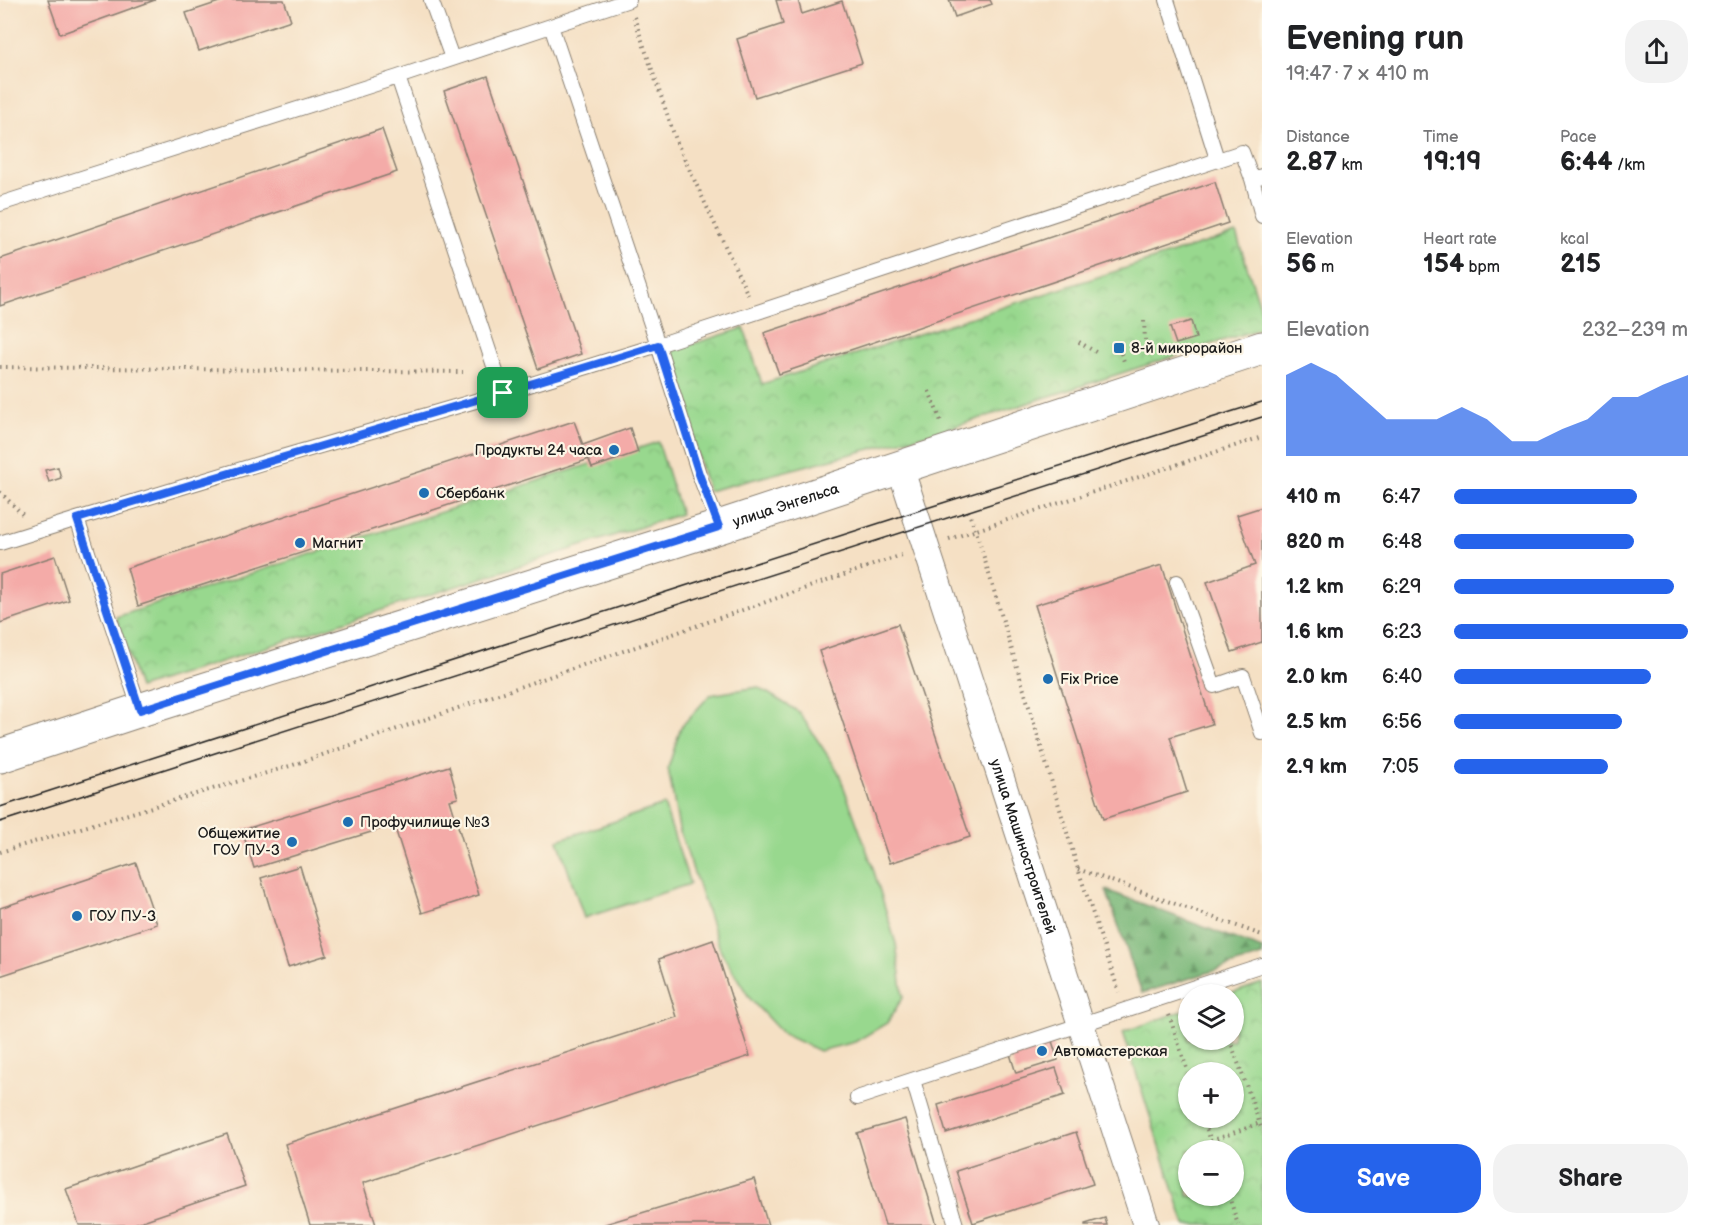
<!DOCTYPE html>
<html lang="en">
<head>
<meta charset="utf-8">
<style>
  body { margin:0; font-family:"Balsamiq Sans",sans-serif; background:#f2f2f2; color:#202124; height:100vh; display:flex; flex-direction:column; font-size:22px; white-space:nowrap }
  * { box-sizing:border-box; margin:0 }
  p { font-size:20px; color:#757577 }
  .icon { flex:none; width:33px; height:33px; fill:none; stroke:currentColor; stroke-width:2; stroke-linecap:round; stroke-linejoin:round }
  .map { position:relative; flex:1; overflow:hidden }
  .details { display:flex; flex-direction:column; background:#fff; width:450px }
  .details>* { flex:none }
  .controls { position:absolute; left:1178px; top:984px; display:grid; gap:12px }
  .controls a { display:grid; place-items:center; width:66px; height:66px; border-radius:50%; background:#fff; box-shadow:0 2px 4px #0004; font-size:30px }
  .pin { position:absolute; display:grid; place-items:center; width:51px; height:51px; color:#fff; margin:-26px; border-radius:12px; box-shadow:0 3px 9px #0006 }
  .round { display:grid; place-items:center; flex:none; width:63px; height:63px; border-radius:24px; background:#f2f2f2 }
  .overview { display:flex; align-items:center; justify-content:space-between; height:102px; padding:0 24px }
  h1 { font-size:33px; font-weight:600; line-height:45px }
  .metrics { display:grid; grid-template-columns:repeat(3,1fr); gap:9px; height:102px; padding:6px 24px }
  .metrics div { display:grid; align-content:center }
  .metrics b { font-size:26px; font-weight:600 }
  .metrics small { font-size:16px; font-weight:400 }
  .metrics p { font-size:16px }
  .chart { height:168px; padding:12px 24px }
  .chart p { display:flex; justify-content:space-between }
  .chart svg { width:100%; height:108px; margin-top:6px; fill:#2563eb; opacity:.7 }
  .primary-button { display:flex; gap:12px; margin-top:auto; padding:12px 24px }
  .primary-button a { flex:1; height:69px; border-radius:24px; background:#2563eb; color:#fff; font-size:24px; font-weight:600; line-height:69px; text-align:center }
  .primary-button a+a { background:#f2f2f2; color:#202124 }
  ul { padding:0 24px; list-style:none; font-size:20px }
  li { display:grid; grid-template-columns:96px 72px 1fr; align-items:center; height:45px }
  li i { height:15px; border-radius:8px; background:#2563eb }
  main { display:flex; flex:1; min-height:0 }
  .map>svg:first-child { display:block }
</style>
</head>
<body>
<main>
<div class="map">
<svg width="1262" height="1225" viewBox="0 0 1262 1225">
  <defs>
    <pattern id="forest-firs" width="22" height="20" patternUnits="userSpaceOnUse" patternTransform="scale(1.5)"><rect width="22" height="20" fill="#7ab879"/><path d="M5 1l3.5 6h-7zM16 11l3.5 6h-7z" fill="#639562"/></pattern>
    <pattern id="park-crowns" width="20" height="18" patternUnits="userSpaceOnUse" patternTransform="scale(1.5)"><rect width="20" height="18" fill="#98d88e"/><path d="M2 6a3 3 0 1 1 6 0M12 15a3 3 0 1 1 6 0" fill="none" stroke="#82b97a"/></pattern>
  </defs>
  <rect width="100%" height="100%" fill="#fcf5e5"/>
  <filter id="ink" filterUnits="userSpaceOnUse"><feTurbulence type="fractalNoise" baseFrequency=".0167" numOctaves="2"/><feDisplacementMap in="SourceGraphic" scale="12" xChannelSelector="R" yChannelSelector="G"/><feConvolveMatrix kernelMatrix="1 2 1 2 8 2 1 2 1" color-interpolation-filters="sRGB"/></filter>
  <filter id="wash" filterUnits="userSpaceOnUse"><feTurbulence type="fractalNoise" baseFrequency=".008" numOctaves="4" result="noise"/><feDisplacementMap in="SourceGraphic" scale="24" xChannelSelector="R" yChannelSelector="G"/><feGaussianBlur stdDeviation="1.35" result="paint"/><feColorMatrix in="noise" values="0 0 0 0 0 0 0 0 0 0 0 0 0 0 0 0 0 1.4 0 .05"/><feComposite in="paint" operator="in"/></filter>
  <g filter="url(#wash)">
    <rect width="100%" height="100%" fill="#f5e0c4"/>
    <path fill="url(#forest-firs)" stroke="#4b6a4a" stroke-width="1.5" d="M1106,890L1262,949V956L1142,993Z"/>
    <path fill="url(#park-crowns)" stroke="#5a7a55" stroke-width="1.5" fill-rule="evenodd" d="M1236,233L1262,312V328L944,430L708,491L667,352L744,328L762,384Z
      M658,442L681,514L139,688L116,617Z
      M1262,983V1225H1185L1123,1032L1188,1009V1040H1233V994H1230ZM1233,1072V1118H1188V1072ZM1233,1150V1196H1188V1150Z"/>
    <path fill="#98d88e" stroke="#5a7a55" stroke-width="1.5" d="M758,687L799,712L838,771L872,865L896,944L903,997L887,1023L855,1042L819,1051L783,1034L751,1000L721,952L679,829L668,768L681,727L710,695Z
      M664,805L690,884L584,918L558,840Z"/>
    <g id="blocks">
      <path fill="#f4aba8" d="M48,0H155L60,34Z
        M225,0H284L291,20L199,51L186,13Z
        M776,0H798L802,14L842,1L862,63L755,97L737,39L783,24Z
        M949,0H990L992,4L955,17Z
        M488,76L581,354L538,369L444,91Z
        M382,129L397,172L0,306V259Z
        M1215,182L1228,223L779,374L764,333Z
        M1191,321L1196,338L1176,344L1170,327Z
        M574,421L583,445L630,428L638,452L592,468L584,447L587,460L138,606L127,568Z
        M58,467L61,478L49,482L45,470Z
        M1262,507V642L1232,652L1207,582L1255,565L1237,515Z
        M55,556L69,600L0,623V574Z
        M1162,565L1212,724L1170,737L1187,792L1103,819L1035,605Z
        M898,624L970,837L890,863L819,651Z
        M449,766L458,798L450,800L479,895L422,913L394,825L254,868L242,830Z
        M136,863L157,924L0,976V908Z
        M300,866L327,955L288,967L261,878Z
        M713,940L750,1056L363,1183L376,1225H310L285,1144L677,1017L659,959Z
        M1052,1041L1058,1060L1016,1073L1010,1054Z
        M1056,1068L1065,1095L946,1133L938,1105Z
        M905,1119L937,1225H885L857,1133Z
        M1076,1132L1093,1184L973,1223L956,1171Z
        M227,1134L245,1186L131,1225H79L66,1189Z
        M754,1179L768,1225H605V1224Z
        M1105,1218L1107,1225H1085V1224Z"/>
    </g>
  </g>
  <g filter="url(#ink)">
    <use href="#blocks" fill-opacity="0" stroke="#887e70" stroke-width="1.5"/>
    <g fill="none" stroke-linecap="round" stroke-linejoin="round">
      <defs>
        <path id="lane" d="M431,0L452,58
          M1167,0L1217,159
          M551,26L629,0
          M398,77L551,26L658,345L1242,152L1252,179L1262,176
          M1252,179L1262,216
          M0,204L398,77L503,393L658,345L699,474L719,527
          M77,519L268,461L503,393
          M0,543L77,519L140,710
          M1177,582L1214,686L1243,676L1262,733
          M913,1080L956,1225
          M857,1098L1262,965"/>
        <g id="street">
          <path id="s1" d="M900,467L1146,1225"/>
        </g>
        <g id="secondary">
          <path id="s2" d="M0,756L140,710L719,527L1262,348"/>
        </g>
      </defs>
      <use href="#lane" stroke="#887e70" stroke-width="16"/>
      <use href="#street" stroke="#887e70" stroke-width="28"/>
      <use href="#secondary" stroke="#887e70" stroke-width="35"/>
      <path stroke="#887e70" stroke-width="4" stroke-dasharray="1.5 4.5" stroke-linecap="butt" d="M634,17L677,143L748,295
        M1144,321L1145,340
        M1079,342L1099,354
        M1119,348L1125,364
        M0,367L463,372
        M929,391L942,424
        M0,492L23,515
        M968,511L976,531L1078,869L1119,992
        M949,539L1262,437
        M0,852L290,766L902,555
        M1078,869L1262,935
        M1169,1015L1188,1072
        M1230,1040L1262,1130
        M1203,1118L1214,1150
        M1211,1141L1260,1123
        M1229,1196L1238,1225"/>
      <use href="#lane" stroke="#fff" stroke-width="14"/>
      <use href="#street" stroke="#fff" stroke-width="26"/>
      <use href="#secondary" stroke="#fff" stroke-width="33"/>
      <path stroke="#1c1c1c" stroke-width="1.5" d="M0,807L914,512L1262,402
        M0,822L1262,417"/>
    </g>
  </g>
  <g fill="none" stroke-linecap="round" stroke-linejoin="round" filter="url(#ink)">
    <defs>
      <path id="route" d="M658,345L699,474L719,527L140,710L77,519C270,460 465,405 658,345Z"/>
    </defs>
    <use href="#route" stroke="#fff" stroke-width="12"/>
    <use href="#route" stroke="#2563eb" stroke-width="8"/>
  </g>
  <g fill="#1f6fb2" stroke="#fcf5e5" stroke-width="2">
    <rect x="1113" y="342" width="12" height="12" rx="3"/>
    <circle cx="614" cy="450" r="6"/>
    <circle cx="424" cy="493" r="6"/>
    <circle cx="300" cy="543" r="6"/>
    <circle cx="1048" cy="679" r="6"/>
    <circle cx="348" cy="822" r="6"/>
    <circle cx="292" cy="842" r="6"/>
    <circle cx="77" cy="916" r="6"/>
    <circle cx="1042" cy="1051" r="6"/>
  </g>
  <g text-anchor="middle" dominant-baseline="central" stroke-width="4.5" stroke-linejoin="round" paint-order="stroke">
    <g font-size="15" fill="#1c1c1c" stroke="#fcf5e5" text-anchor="start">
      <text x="1131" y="348">8-й микрорайон</text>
      <text x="602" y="450" text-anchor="end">Продукты 24 часа</text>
      <text x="436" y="493">Сбербанк</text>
      <text x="312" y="543">Магнит</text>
      <text x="1060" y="679">Fix Price</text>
      <text x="360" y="822">Профучилище №3</text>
      <text x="280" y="833" text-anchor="end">Общежитие<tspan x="280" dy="17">ГОУ ПУ-3</tspan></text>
      <text x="89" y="916">ГОУ ПУ-3</text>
      <text x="1054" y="1051">Автомастерская</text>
    </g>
    <g font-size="15" fill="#1c1c1c" stroke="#fcf5e5">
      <text stroke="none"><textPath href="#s2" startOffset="825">улица Энгельса</textPath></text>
      <text stroke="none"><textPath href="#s1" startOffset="399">улица Машиностроителей</textPath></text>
    </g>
  </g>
</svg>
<div class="controls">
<a><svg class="icon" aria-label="layers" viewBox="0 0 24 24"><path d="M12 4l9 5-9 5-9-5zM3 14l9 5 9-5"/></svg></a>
<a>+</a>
<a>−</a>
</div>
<div class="pin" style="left:503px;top:393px;background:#1e9e55"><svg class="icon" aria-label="arrive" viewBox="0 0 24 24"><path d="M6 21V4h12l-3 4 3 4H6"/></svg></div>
</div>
<section class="details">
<div class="overview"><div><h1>Evening run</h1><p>19:47 · 7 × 410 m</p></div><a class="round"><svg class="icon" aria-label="share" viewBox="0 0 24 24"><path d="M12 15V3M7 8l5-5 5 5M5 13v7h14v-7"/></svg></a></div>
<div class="metrics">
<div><p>Distance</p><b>2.87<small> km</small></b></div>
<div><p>Time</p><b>19:19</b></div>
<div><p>Pace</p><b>6:44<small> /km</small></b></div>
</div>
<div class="metrics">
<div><p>Elevation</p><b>56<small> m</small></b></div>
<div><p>Heart rate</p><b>154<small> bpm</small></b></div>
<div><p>kcal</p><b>215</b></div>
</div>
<div class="chart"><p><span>Elevation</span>232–239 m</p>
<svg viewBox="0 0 160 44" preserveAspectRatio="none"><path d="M0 44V11L10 6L20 11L30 20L40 29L50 29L60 29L70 24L80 29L90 38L100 38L110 33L120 29L130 20L140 20L150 15L160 11V44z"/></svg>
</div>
<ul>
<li><b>410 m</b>6:47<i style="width:78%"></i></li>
<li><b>820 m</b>6:48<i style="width:77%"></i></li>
<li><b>1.2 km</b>6:29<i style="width:94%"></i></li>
<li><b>1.6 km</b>6:23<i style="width:100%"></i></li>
<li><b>2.0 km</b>6:40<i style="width:84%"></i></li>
<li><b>2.5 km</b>6:56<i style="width:72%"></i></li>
<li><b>2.9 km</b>7:05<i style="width:66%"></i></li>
</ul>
<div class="primary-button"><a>Save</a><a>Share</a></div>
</section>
</main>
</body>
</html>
